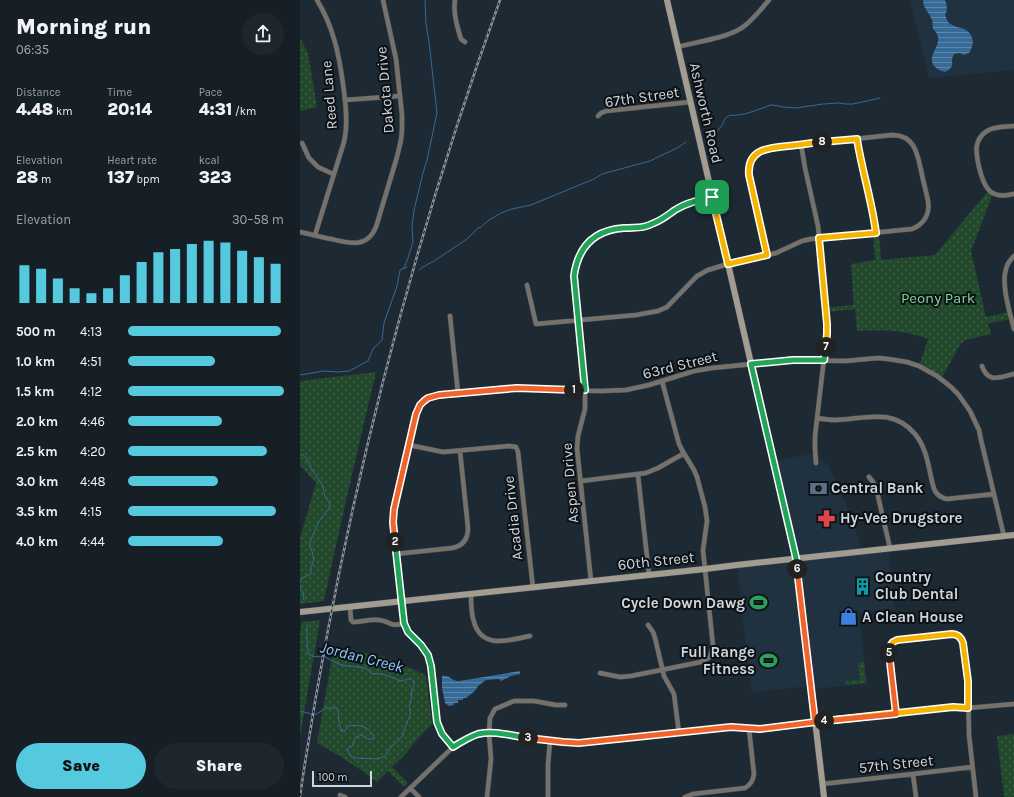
<!DOCTYPE html>
<html lang="en">
<head>
<meta charset="utf-8">
<style>
  body { margin:0; font-family:Karla,sans-serif; background:#1f272e; color:#f1f3f6; height:100vh; display:flex; flex-direction:column; font-size:15px; white-space:nowrap }
  * { box-sizing:border-box; margin:0 }
  p { font-size:13px; color:#9ea2a7 }
  .icon { flex:none; width:22px; height:22px; fill:none; stroke:currentColor; stroke-width:2; stroke-linecap:round; stroke-linejoin:round }
  .map { position:relative; flex:1; overflow:hidden }
  .sheet { display:flex; flex-direction:column; background:#161f26; width:300px }
  .sheet>* { flex:none }
  .scale { position:absolute; left:12px; bottom:10px; width:60px; box-sizing:border-box; padding-left:4px; border:2px solid #ced6dd; border-top:0; font-size:11px; line-height:14px; white-space:nowrap; color:#ced6dd; -webkit-text-stroke:3px #0c1115; paint-order:stroke }
  .pin { position:absolute; display:grid; place-items:center; width:34px; height:34px; color:#fff; margin:-17px; border-radius:8px; box-shadow:0 2px 6px #0006 }
  .km { position:absolute; width:20px; height:20px; margin:-10px; border-radius:50%; background:#222; color:#fff; font-size:11px; line-height:20px; text-align:center }
  .round { display:grid; place-items:center; flex:none; width:42px; height:42px; border-radius:21px; background:#1f272e }
  .overview { display:flex; align-items:center; justify-content:space-between; height:68px; padding:0 16px }
  h1 { font-size:22px; font-weight:800; line-height:30px }
  .metrics { display:grid; grid-template-columns:repeat(3,1fr); gap:6px; height:68px; padding:4px 16px }
  .metrics div { display:grid; align-content:center }
  .metrics b { font-size:17px; font-weight:800 }
  .metrics small { font-size:11px; font-weight:400 }
  .metrics p { font-size:11px }
  .chart { height:112px; padding:8px 16px }
  .chart p { display:flex; justify-content:space-between }
  .chart svg { width:100%; height:72px; margin-top:4px; stroke:#55cadf; stroke-width:6 }
  .action { display:flex; gap:8px; margin-top:auto; padding:8px 16px }
  .action a { flex:1; height:46px; border-radius:24px; background:#55cadf; color:#111; font-size:16px; font-weight:800; line-height:46px; text-align:center }
  .action a+a { background:#1f272e; color:#f1f3f6 }
  ul { padding:0 16px; list-style:none; font-size:13px }
  li { display:grid; grid-template-columns:64px 48px 1fr; align-items:center; height:30px }
  li i { height:10px; border-radius:5px; background:#55cadf }
  main { display:flex; flex:1; min-height:0 }
  .map>svg:first-child { display:block }
</style>
</head>
<body>
<main>
<section class="sheet">
<div class="overview"><div><h1>Morning run</h1><p>06:35</p></div><a class="round"><svg class="icon" aria-label="share" viewBox="0 0 24 24"><path d="M12 15V3M7 8l5-5 5 5M5 13v7h14v-7"/></svg></a></div>
<div class="metrics">
<div><p>Distance</p><b>4.48<small> km</small></b></div>
<div><p>Time</p><b>20:14</b></div>
<div><p>Pace</p><b>4:31<small> /km</small></b></div>
</div>
<div class="metrics">
<div><p>Elevation</p><b>28<small> m</small></b></div>
<div><p>Heart rate</p><b>137<small> bpm</small></b></div>
<div><p>kcal</p><b>323</b></div>
</div>
<div class="chart"><p><span>Elevation</span>30–58 m</p>
<svg viewBox="0 0 160 44" preserveAspectRatio="none"><path d="M5 44V21M15 44V23M25 44V29M35 44V35M45 44V38M55 44V35M65 44V27M75 44V19M85 44V13M95 44V11M105 44V8M115 44V6M125 44V7M135 44V12M145 44V16M155 44V20"/></svg>
</div>
<ul>
<li><b>500 m</b>4:13<i style="width:98%"></i></li>
<li><b>1.0 km</b>4:51<i style="width:56%"></i></li>
<li><b>1.5 km</b>4:12<i style="width:100%"></i></li>
<li><b>2.0 km</b>4:46<i style="width:60%"></i></li>
<li><b>2.5 km</b>4:20<i style="width:89%"></i></li>
<li><b>3.0 km</b>4:48<i style="width:58%"></i></li>
<li><b>3.5 km</b>4:15<i style="width:95%"></i></li>
<li><b>4.0 km</b>4:44<i style="width:61%"></i></li>
</ul>
<div class="action"><a>Save</a><a>Share</a></div>
</section>
<div class="map">
<svg width="714" height="797" viewBox="0 0 714 797">
  <defs>
    <pattern id="green-dots" width="8" height="8" patternUnits="userSpaceOnUse"><rect width="8" height="8" fill="#23492c"/><path d="M2 2h.1M6 6h.1" fill="none" stroke="#42624a" stroke-width="1.8" stroke-linecap="round"/></pattern>
    <pattern id="water-rules" width="6" height="5" patternUnits="userSpaceOnUse"><rect width="6" height="5" fill="#366a97"/><path d="M0 2.5h6" fill="none" stroke="#5b85aa"/></pattern>
  </defs>
  <rect width="100%" height="100%" fill="#1d2933"/>
  <path fill="#203140" d="M610,0H714V70L629,78Z
    M515,453L529,466L549,510L563,551L588,549L595,609L559,613L567,684L511,689V686L451,692L437,565L496,558L473,461Z"/>
  <path fill="url(#green-dots)" d="M0,38L8,53L17,107L0,111Z
    M689,190L693,193L671,251L686,317L710,312L712,319L688,323L691,334L669,339L661,343L641,379L619,366L628,339C606,330 581,329 557,331L555,309L526,312L525,308L554,305L551,264L575,260L573,233H579L581,260L635,255Z
    M76,372C58,448 40,525 24,601L0,604V538L16,483L0,465V381Z
    M20,620L0,737V633L2,622Z
    M34,646L84,657L126,675L132,724L114,743L104,756L92,767L108,783L104,787L88,771L77,782C58,767 38,755 17,743Z
    M564,662L566,683L546,685V681L560,680L558,663Z
    M714,734V797H704L697,736Z"/>
  <path fill="url(#water-rules)" d="M623,0H645C647,5 648,10 645,15L648,22C650,24 654,26 657,27C660,28 663,28 666,30C675,36 674,46 669,53L663,55L660,53L654,54C649,62 657,66 645,72C640,71 637,69 634,66C627,55 640,47 638,37C637,33 635,31 633,29C632,26 633,22 632,20C629,12 623,8 623,0Z
    M220,671V674L211,676L201,681L199,679L186,680L178,686L175,691L166,698H163V700H158V703H154V705L149,706L145,703L142,688V676C149,674 152,681 159,681Z"/>
  <g fill="none" stroke-linecap="round" stroke-linejoin="round">
    <path stroke="#366a97" stroke-width="1" d="M412,136C416,134 419,129 422,125C424,122 424,119 427,117C431,114 433,116 437,115C449,114 459,109 471,105H473L483,107L496,108L523,104L539,103L545,104H553L580,98
      M104,268L108,258L113,242L112,227L114,210L123,173L127,160L137,113L129,42L126,24L125,0
      M119,270L123,267L134,261L167,239L178,228L181,227L189,220L201,213L212,209L231,205L260,193L294,179L302,174L350,161L377,148L386,142
      M0,375L24,371L38,372L49,371L68,361L73,349L82,340L84,323L97,286L100,270L107,267
      M0,454C8,455 9,464 12,470C15,475 19,479 22,484C24,487 23,492 25,496C28,500 30,502 30,507L19,521L10,542V546L12,551L14,560L11,567V574C6,576 1,577 0,583
      M0,585L1,590L3,592L4,600
      M0,711L15,715L26,708H37C40,715 38,716 39,721C39,725 41,727 41,731H45L48,726C60,725 67,725 74,736L73,739H69L61,735L55,738L52,746L48,748V752L51,756L55,758L78,759L85,756L90,748L103,736C103,724 114,718 109,706L111,701L112,689L114,685V681C109,677 107,680 101,681C92,678 82,672 72,674L67,669L64,668C56,666 47,667 39,664C34,662 30,659 25,657C19,655 13,659 8,653C7,651 7,629 7,625"/>
    <defs>
      <path id="minor" d="M155,0C153,13 157,26 161,39L165,42
        M377,47C396,42 428,38 443,27C453,20 461,9 469,0
        M45,100L100,96
        M298,116L301,113L306,111L390,102
        M714,126C705,127 695,126 687,131C673,140 676,153 679,167C684,188 690,200 714,194
        M557,139C562,171 572,201 576,233
        M2,143L9,158L18,167L33,174
        M501,144L505,168L518,226L527,324L526,341L515,436V448L516,463
        M0,232C10,234 20,237 31,239C49,243 67,249 76,227L97,157L101,140L102,130V115L96,59L83,0
        M15,235L44,142C45,137 46,132 46,127C47,113 45,98 43,84C39,54 33,26 17,0
        M714,256C710,260 707,264 706,269C701,285 710,313 714,329
        M227,285L236,324L336,315L358,311L367,307L397,276L408,270L428,264L476,253L502,241L511,239L612,229C624,224 630,214 628,201C626,191 623,181 621,170C617,152 614,135 592,135L470,148C455,150 448,161 449,175L467,255
        M150,316L158,393
        M682,366C688,384 700,377 714,374
        M517,418C523,419 529,420 535,420C565,419 592,407 615,434C625,446 628,462 631,477C632,481 633,487 635,491C638,496 642,498 647,499L694,494
        M109,445L143,452L209,446L216,447L218,452L233,588
        M338,475L349,575
        M569,477L573,482L577,492L590,548
        M281,481L346,473L358,468L383,454
        M96,554L152,548C163,546 168,539 168,528L160,451
        M291,581L277,448L278,436L285,409V395L274,287C273,262 284,236 311,230C324,226 338,230 351,225C360,221 368,214 377,209C388,203 400,200 412,197
        M171,594C171,603 171,614 174,622C182,650 210,640 230,636
        M50,607L51,620L53,622C61,622 70,619 79,620C91,621 89,628 104,623
        M348,625L353,632L355,638L364,676L374,694L379,733
        M300,673L320,677L331,676L401,662L410,657L413,646L403,550L407,521L405,507L397,477L394,470L382,450L379,444L362,381
        M596,714L589,651C589,646 592,642 597,640L652,634H655L660,637L663,643L668,681L669,735L676,797
        M153,747L142,734L137,722L131,666L128,655L121,645L108,632L104,623L93,522L94,509L115,414L120,405L124,401L128,398L139,395L217,388L300,391L326,390L349,385L394,371L412,368L493,360L545,361L578,358L588,359L607,362L619,366L637,376L651,387L658,394L670,411L679,430L681,440L704,536
        M613,774L616,797
        M522,784L613,774L672,767
        M110,788L119,797
        M40,795L45,797
        M101,797L153,747L168,738L177,734L189,733L198,734L239,740L263,742L279,743L431,727L460,729L653,707L668,708L714,704
        M187,797L191,759L189,733L190,718L195,709L214,701H234L256,705H265
        M248,797V765L250,741
        M385,797L393,794L445,788C451,784 453,781 454,774L449,729"/>
      <path id="secondary" d="M367,0L496,558L524,797
        M0,612L405,569L437,565L714,535"/>
    </defs>
    <use href="#minor" stroke="#39454e" stroke-width="5.5"/>
    <use href="#secondary" stroke="#39454e" stroke-width="7"/>
    <use href="#minor" stroke="#76716b" stroke-width="4.5"/>
    <use href="#secondary" stroke="#a29c91" stroke-width="6"/>
    <defs>
      <path id="rail" d="M0,796C40,525 107,258 200,0"/>
    </defs>
    <use href="#rail" stroke="#8a939c" stroke-width="2.5"/>
    <use href="#rail" stroke="#0c1115" stroke-width="1" stroke-dasharray="3" stroke-linecap="butt"/>
  </g>
  <g fill="none" stroke-linecap="round" stroke-linejoin="round">
    <defs>
      <path id="split-1" d="M274,390H285L274,276C278,247 294,230 324,228C337,227 342,229 354,223C362,220 368,215 375,210C386,203 399,200 412,197"/>
      <path id="split-2" d="M95,542L93,522L94,509L116,414L120,405L124,401L128,398L139,395L217,388L274,390"/>
      <path id="split-3" d="M95,542L104,623L108,632L121,645L128,655L131,666L137,722L142,734L153,747C161,742 169,737 178,734C194,730 212,736 228,738"/>
      <path id="split-4" d="M228,738L263,742L279,743L431,727L460,729L524,721"/>
      <path id="split-5" d="M524,721L653,707L668,708V681L663,643C661,637 658,634 652,634L597,640C591,642 589,647 589,653"/>
      <path id="split-6" d="M497,569L515,722L596,714L589,653"/>
      <path id="split-7" d="M497,569L496,558L451,364L493,360H524L526,347"/>
      <path id="split-8" d="M522,142L557,139C562,171 572,201 576,233L519,238L527,324V333L526,347"/>
      <path id="split-9" d="M412,197L428,264L467,255L449,175C447,149 468,148 488,146C499,145 511,143 522,142"/>
    </defs>
    <use href="#split-1" stroke="#fff" stroke-width="8"/>
    <use href="#split-2" stroke="#fff" stroke-width="8"/>
    <use href="#split-3" stroke="#fff" stroke-width="8"/>
    <use href="#split-4" stroke="#fff" stroke-width="8"/>
    <use href="#split-5" stroke="#fff" stroke-width="8"/>
    <use href="#split-6" stroke="#fff" stroke-width="8"/>
    <use href="#split-7" stroke="#fff" stroke-width="8"/>
    <use href="#split-8" stroke="#fff" stroke-width="8"/>
    <use href="#split-9" stroke="#fff" stroke-width="8"/>
    <use href="#split-1" stroke="#22a559" stroke-width="5"/>
    <use href="#split-2" stroke="#f0652b" stroke-width="5"/>
    <use href="#split-3" stroke="#22a559" stroke-width="5"/>
    <use href="#split-4" stroke="#f0652b" stroke-width="5"/>
    <use href="#split-5" stroke="#f5b400" stroke-width="5"/>
    <use href="#split-6" stroke="#f0652b" stroke-width="5"/>
    <use href="#split-7" stroke="#22a559" stroke-width="5"/>
    <use href="#split-8" stroke="#f5b400" stroke-width="5"/>
    <use href="#split-9" stroke="#f5b400" stroke-width="5"/>
  </g>
  <defs>
    <symbol id="bank-bare" viewBox="-9 -9 18 18"><path d="M-6-4H6V4H-6ZM0-2.3a2.3 2.3 0 1 0 0 4.6a2.3 2.3 0 1 0 0-4.6Z" fill="#5c6f8a" stroke="#0c1115" stroke-width="2.5" paint-order="stroke"/></symbol>
    <symbol id="pharmacy-bare" viewBox="-9 -9 18 18"><path d="M-2-6h4v4h4v4h-4v4h-4v-4h-4v-4h4Z" fill="#e0444e" stroke="#0c1115" stroke-width="2.5" paint-order="stroke"/></symbol>
    <symbol id="building-bare" viewBox="-9 -9 18 18"><path d="M-4-6H4V6H1V3H-1V6H-4ZM-2.5-4.3h1.7v1.8h-1.7ZM.8-4.3h1.7v1.8H.8ZM-2.5-1h1.7V.8h-1.7ZM.8-1h1.7V.8H.8Z" fill="#0f9aa8" stroke="#0c1115" stroke-width="2.5" paint-order="stroke"/></symbol>
    <symbol id="stadium-bare" viewBox="-9 -9 18 18"><path d="M0-5a6.5 5 0 1 0 0 10a6.5 5 0 1 0 0-10ZM-3.5-1.8h7v3.6h-7Z" fill="#2e9e5b" stroke="#0c1115" stroke-width="2.5" paint-order="stroke"/></symbol>
    <symbol id="shop-bare" viewBox="-9 -9 18 18"><path d="M-5-2.5h2.3a2.7 3.5 0 0 1 5.4 0H5L5.5 6h-11ZM-1.5-2.5h3a1.5 2.3 0 0 0-3 0Z" fill="#3f7fe0" stroke="#0c1115" stroke-width="2.5" paint-order="stroke"/></symbol>
  </defs>
  <g fill-rule="evenodd">
    <use href="#bank-bare" x="506" y="476" width="25" height="25"/>
    <use href="#pharmacy-bare" x="514" y="506" width="25" height="25"/>
    <use href="#building-bare" x="550" y="574" width="25" height="25"/>
    <use href="#stadium-bare" x="446" y="590" width="25" height="25"/>
    <use href="#shop-bare" x="536" y="604" width="25" height="25"/>
    <use href="#stadium-bare" x="456" y="648" width="25" height="25"/>
  </g>
  <g text-anchor="middle" dominant-baseline="central" stroke-width="4" stroke-linejoin="round" paint-order="stroke">
    <g font-size="15" fill="#ced6dd" stroke="#0c1115">
      <text transform="translate(85 90) rotate(-95)">Dakota Drive</text>
      <text transform="translate(29 95) rotate(-95)">Reed Lane</text>
      <text transform="translate(342 97) rotate(-8)">67th Street</text>
      <text transform="translate(406 113) rotate(77)">Ashworth Road</text>
      <text transform="translate(380 365) rotate(-14)">63rd Street</text>
      <text transform="translate(270 483) rotate(-95)">Aspen Drive</text>
      <text transform="translate(213 518) rotate(-96)">Acadia Drive</text>
      <text transform="translate(356 561) rotate(-6)">60th Street</text>
      <text transform="translate(596 764) rotate(-6)">57th Street</text>
    </g>
    <g font-size="15" fill="#84d595" stroke="#0c1115">
      <text x="638" y="298">Peony Park</text>
    </g>
    <g font-size="15" font-weight="bold" fill="#ced6dd" stroke="#0c1115" text-anchor="start">
      <text x="531" y="488">Central Bank</text>
      <text x="540" y="518">Hy-Vee Drugstore</text>
      <text x="575" y="577">Country<tspan x="575" dy="17">Club Dental</tspan></text>
      <text x="445" y="603" text-anchor="end">Cycle Down Dawg</text>
      <text x="562" y="617">A Clean House</text>
      <text x="455" y="652" text-anchor="end">Full Range<tspan x="455" dy="17">Fitness</tspan></text>
    </g>
    <g font-size="16" font-style="italic" fill="#8ec8fd" stroke="#0c1115">
      <text transform="translate(62 657) rotate(14)">Jordan Creek</text>
    </g>
  </g>
</svg>
<div class="scale">100 m</div>
<div class="pin" style="left:412px;top:197px;background:#1e9e55"><svg class="icon" aria-label="arrive" viewBox="0 0 24 24"><path d="M6 21V4h12l-3 4 3 4H6"/></svg></div>
<b class="km" style="left:274px;top:390px">1</b>
<b class="km" style="left:95px;top:542px">2</b>
<b class="km" style="left:228px;top:738px">3</b>
<b class="km" style="left:524px;top:721px">4</b>
<b class="km" style="left:589px;top:653px">5</b>
<b class="km" style="left:497px;top:569px">6</b>
<b class="km" style="left:526px;top:347px">7</b>
<b class="km" style="left:522px;top:142px">8</b>
</div>
</main>
</body>
</html>
